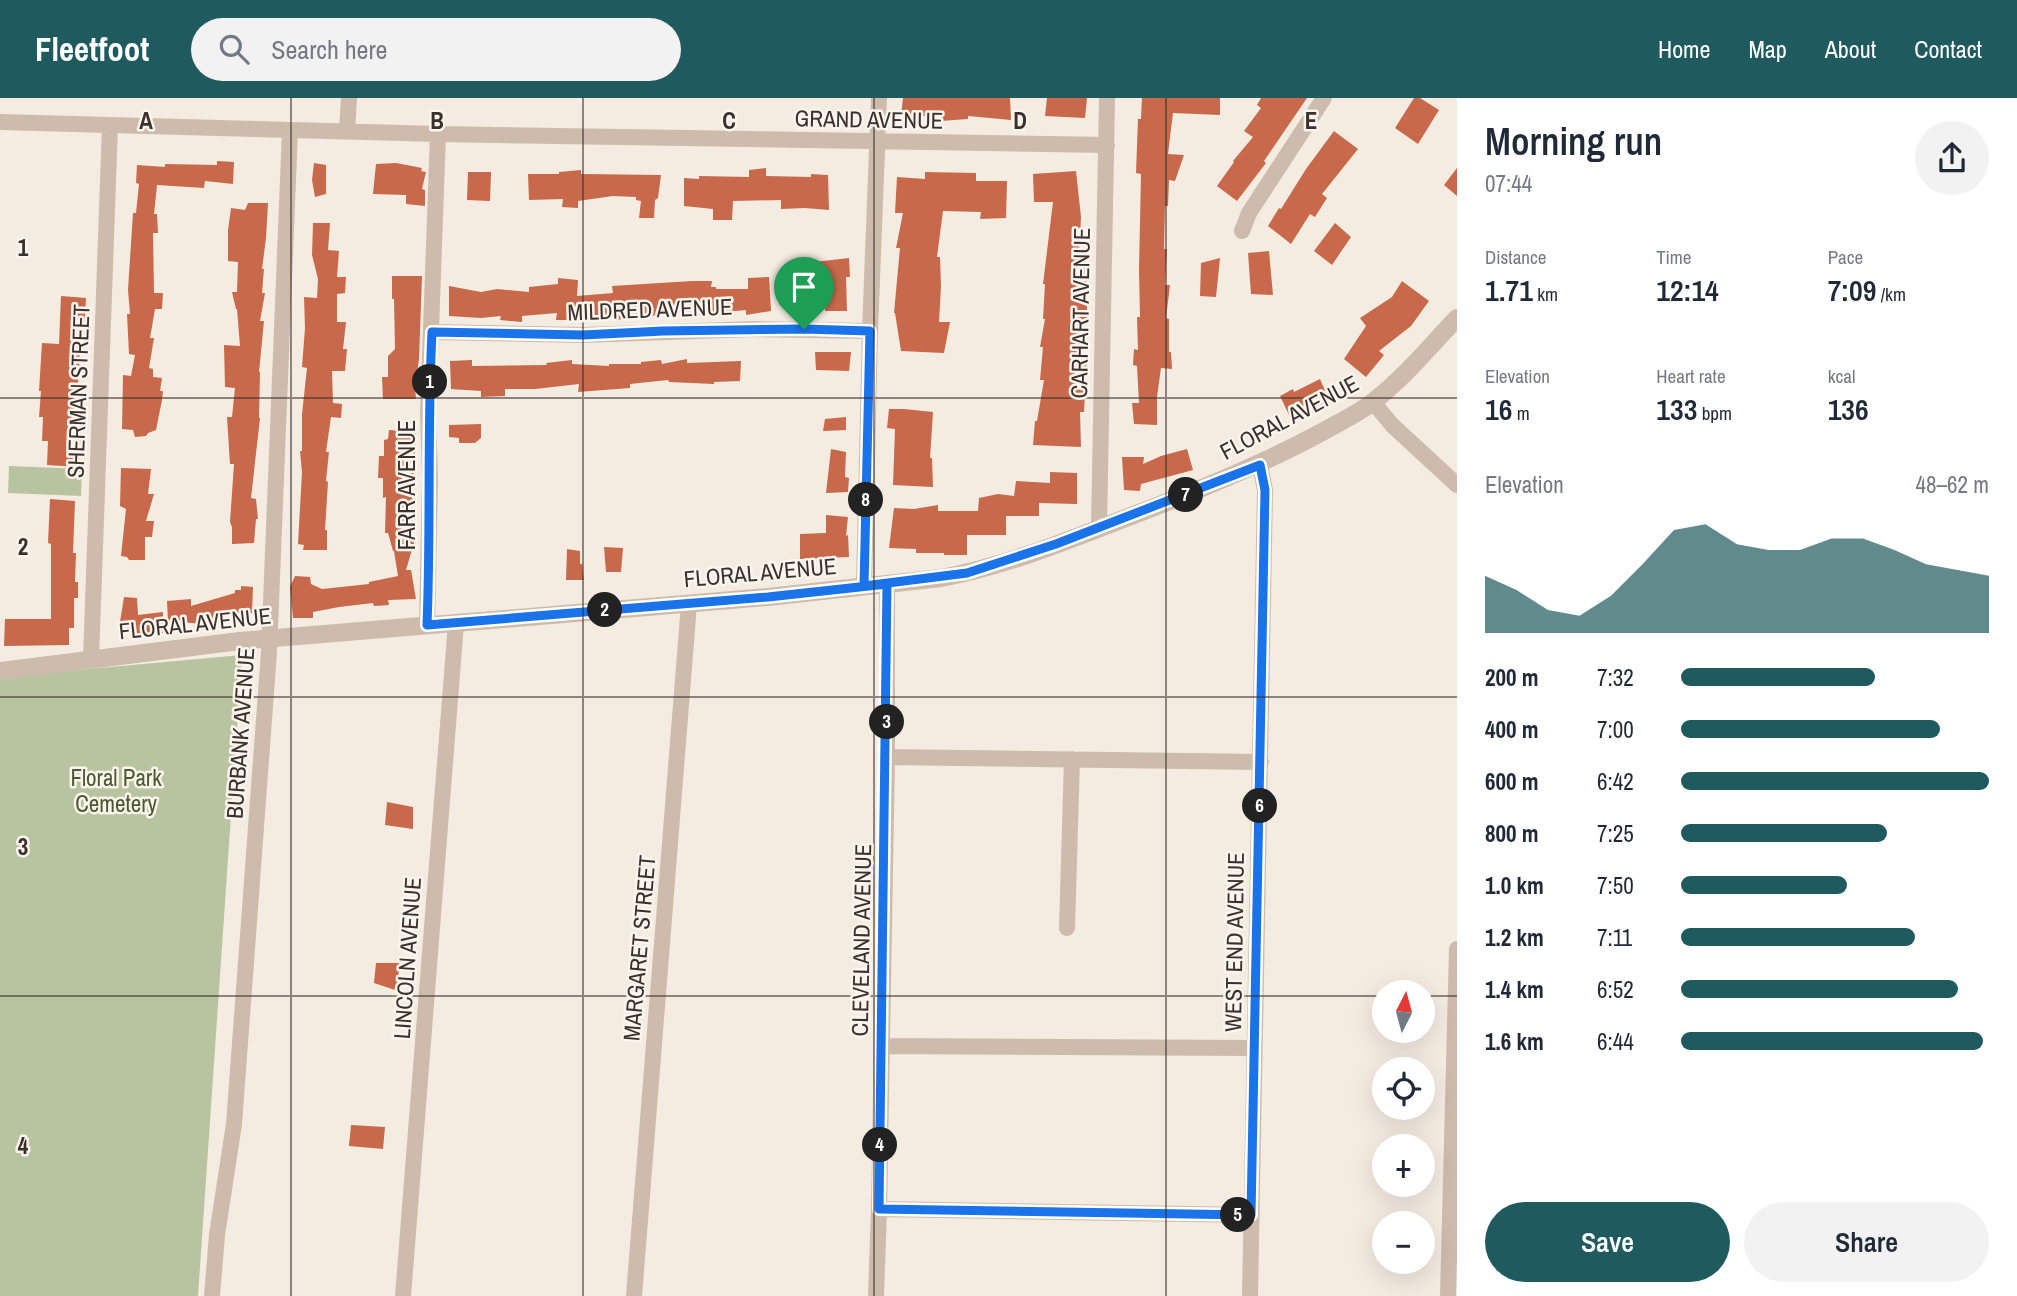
<!DOCTYPE html>
<html lang="en">
<head>
<meta charset="utf-8">
<style>
  body { margin:0; font-family:"Archivo Narrow",sans-serif; background:#f2f2f3; color:#1f2937; height:100vh; display:flex; flex-direction:column; font-size:26px; white-space:nowrap }
  * { box-sizing:border-box; margin:0 }
  p { font-size:23px; color:#747a83 }
  .icon { flex:none; width:38px; height:38px; fill:none; stroke:currentColor; stroke-width:2; stroke-linecap:round; stroke-linejoin:round }
  .map { position:relative; flex:1; overflow:hidden }
  .panel { display:flex; flex-direction:column; background:#fff; width:560px }
  .panel>* { flex:none }
  .needle { width:46px; rotate:6deg }
  .controls { position:absolute; left:1372px; top:882px; display:grid; gap:14px }
  .controls a { display:grid; place-items:center; width:63px; height:63px; border-radius:50%; background:#fff; box-shadow:0 7px 28px #0002; font-size:35px }
  .pin { position:absolute; display:grid; place-items:center; width:60px; height:60px; color:#fff; margin:-72px -30px; border-radius:50% 50% 50% 0; rotate:-45deg; box-shadow:0 0 7px #0007 }
  .pin .icon { rotate:45deg }
  .km { position:absolute; width:35px; height:35px; margin:-18px; border-radius:50%; background:#222; color:#fff; font-size:19px; line-height:35px; text-align:center }
  .round { display:grid; place-items:center; flex:none; width:74px; height:74px; border-radius:37px; background:#f2f2f3 }
  .head { display:flex; align-items:center; justify-content:space-between; height:119px; padding:0 28px }
  h1 { font-size:38px; font-weight:600; line-height:52px }
  .metrics { display:grid; grid-template-columns:repeat(3,1fr); gap:10px; height:119px; padding:7px 28px }
  .metrics div { display:grid; align-content:center }
  .metrics b { font-size:30px; font-weight:600 }
  .metrics small { font-size:19px; font-weight:400 }
  .metrics p { font-size:19px }
  .chart { height:196px; padding:14px 28px }
  .chart p { display:flex; justify-content:space-between }
  .chart svg { width:100%; height:126px; margin-top:7px; fill:#1f5a5e; opacity:.7 }
  .cta { display:flex; gap:14px; margin-top:auto; padding:14px 28px }
  .cta a { flex:1; height:80px; border-radius:42px; background:#1f5a5e; color:#fff; font-size:28px; font-weight:600; line-height:80px; text-align:center }
  .cta a+a { background:#f2f2f3; color:#1f2937 }
  ul { padding:0 28px; list-style:none; font-size:23px }
  li { display:grid; grid-template-columns:112px 84px 1fr; align-items:center; height:52px }
  li i { height:18px; border-radius:9px; background:#1f5a5e }
  header { display:flex; align-items:center; gap:42px; box-sizing:border-box; height:98px; padding:0 35px; background:#1f5a5e; color:#fff }
  header strong { font-size:33px }
  nav { display:flex; gap:38px; margin-inline-start:auto; font-size:24px }
  .search { width:490px; height:63px; background:#f2f2f3; display:flex; align-items:center; gap:18px; box-sizing:border-box; padding:0 24px; border-radius:38px; color:#747a83; font-size:26px }
  main { display:flex; flex:1; min-height:0 }
  .map>svg:first-child { display:block }
</style>
</head>
<body>
<header>
<strong>Fleetfoot</strong>
<div class="search"><svg class="icon" aria-label="search" viewBox="0 0 24 24"><circle cx="10" cy="10" r="6"/><path d="M15 15l6 6"/></svg>Search here</div>
<nav><a>Home</a><a>Map</a><a>About</a><a>Contact</a></nav>
</header>
<main>
<div class="map">
<svg width="1457" height="1198" viewBox="0 0 1457 1198">
  <rect width="100%" height="100%" fill="#f4ebe1"/>
  <path fill="#b8c4a0" d="M9,368L82,371L81,398L8,395Z
    M242,557L198,1198H0V579Z"/>
  <path fill="#c8694b" d="M903,0H1010L1011,22L968,18V21L940,23L941,18H901Z
    M1047,0H1087L1085,20L1045,18Z
    M1142,0H1220V17L1173,15L1168,56L1184,57L1175,83L1169,82L1168,108H1165L1164,151H1167L1165,187H1170L1166,220L1169,221V254H1171L1172,271L1161,270L1157,299V327L1134,326L1132,305H1139L1137,268L1133,267L1134,251L1138,252L1137,219H1140L1139,172L1141,76L1136,75L1138,21H1141Z
    M1261,0H1307L1264,63L1266,65L1237,103L1217,88L1234,64L1233,63L1253,39L1244,33L1261,10L1257,7Z
    M1414,0H1420L1439,12L1418,46L1395,30Z
    M1334,33L1358,51L1322,96L1327,100L1315,119L1310,116L1291,146L1268,128L1279,110L1281,111L1306,71Z
    M217,63L234,64L233,86L205,83L204,90L157,87L154,116H157L158,135H153L154,195H163L162,211H155L150,240H154L149,270L153,271V279L162,280L160,293H163L162,302L156,332L148,335L146,338L135,339L133,332L122,331L123,277L131,278L135,257L129,256L127,216H130L128,192L133,115H136L139,86L136,85L137,67L165,69V66L217,67Z
    M314,65L326,67V96L315,99L312,82Z
    M396,65L422,70L421,73L426,74L422,91L425,92V108L406,106V97L373,96L376,66Z
    M766,70V78L811,79V76L828,77L829,112L805,110L781,111V102L733,103L732,122H713V111L684,108V80L699,81V78L749,79V72Z
    M1457,70V98L1444,87Z
    M581,72V76L661,77L658,100L655,102L654,120H639L641,103L636,102V99L613,98L578,103V110L562,109L563,101L529,102L528,76H559V74Z
    M1076,73L1081,119L1079,159H1087L1086,197L1088,224L1084,223L1081,256H1087L1084,314H1080L1081,349L1033,347L1035,323H1037L1044,282H1040L1043,249H1040L1045,221H1043L1045,186H1043L1053,104H1034L1033,76Z
    M468,74H491L490,103L467,102Z
    M925,74L976,75V83H1007L1006,120L980,121L981,114L943,113L937,159H940L941,188L939,224H950L944,255L901,253L895,215H894L900,150H896L903,115H895L897,79L925,81Z
    M248,105H268L266,140L262,171H264L262,195H265L260,223H264L259,274H260L259,320H260L251,400L256,401L258,421H256L254,445L232,446V429L230,424L234,366H230L227,319H232L235,290L225,289L224,247L240,248L237,211H236L232,194H237L238,164L228,163V132L231,110L245,112Z
    M313,125H330L328,152L339,153L337,179H346L345,195L337,196V224H346L343,251H347L345,273H332L333,305L342,306L341,320L331,319L326,354H329L326,383L328,384L325,432H327V452H303L304,447L298,446L302,374L300,353H302V316L307,270L302,269L305,230L304,199L317,200L318,181L312,157Z
    M1335,125L1351,139L1332,167L1314,153Z
    M1269,153L1273,197L1251,196L1248,155Z
    M849,160L850,179H846L847,213H825L827,180H822L823,176H814V164Z
    M1220,160L1216,199L1200,198L1201,165Z
    M392,178H422L419,261L417,276H414L416,301H383L382,279H388V258L395,251L394,201H392Z
    M769,179L771,213L746,217V212L694,217V213L642,219V216L614,223V219L575,222H556L557,215L522,218V224L500,222L501,218L481,220L449,218V188L481,194L497,191L529,194V189L558,186V180L578,182L577,198L613,195L612,188L692,183H712L711,189H716V191H748V180Z
    M1402,183L1429,203L1411,228L1379,253L1384,257L1366,279L1344,261L1366,228L1360,220L1392,199Z
    M61,198L86,200L84,242H81L77,299L80,300L78,323L82,324L79,369L47,367L48,343H42L43,319H39L41,293H39L42,245L59,246Z
    M815,254H851L849,273L816,272Z
    M687,261V265L741,263L740,283L714,284V286L669,284L668,282L630,286V290L578,294L579,286L535,291H505V298L481,299V293L451,291L450,263L472,262V268L547,267L546,265L572,262V266L609,268V266H641V264L661,262L662,266Z
    M1320,281L1330,304L1290,319L1280,298L1293,291L1294,294Z
    M889,311H904L933,314L930,360H932L933,389L893,387L895,331L887,330Z
    M846,319V332L823,333L825,321Z
    M481,326V340L475,345H459V340L449,339V327Z
    M389,332L416,334L412,404V438H416L406,472H411L416,501L388,502L389,507L374,508L373,505L339,509L313,514V520H293L290,489L295,478L310,479L311,486L322,491L369,486V484L398,478L394,453H393L388,435H385L386,399L383,400V380H378L379,358H384V342L388,341Z
    M831,351L846,354L845,379L849,380L848,394L826,395Z
    M1187,351L1193,372L1141,386L1140,393L1124,392L1122,359H1144L1143,366L1161,358Z
    M121,370L151,371L148,396H154L146,423H154L152,439H145V462H129L127,459L121,458L126,411L120,408Z
    M1050,374L1077,375V406L1039,405V418H1006V437H967V457H944V455H916V451L889,450L894,410L914,411L938,407V413H978L979,400L998,396L1014,398L1016,383L1050,385Z
    M50,401L75,403L73,455H76L75,484H78V500H74V530H69V547L4,548L5,521H51V446L48,445Z
    M826,417L848,419L846,438L848,437L849,459L800,461V436L826,435Z
    M604,449L623,450L621,474H606Z
    M567,451L580,453V466H582L584,482H566Z
    M241,488L253,489L252,515L221,516L222,522L203,526L168,523L167,503L191,501V508L235,495V492H241Z
    M124,499L137,500L138,517L163,514V535L119,536L118,524H120Z
    M387,704L413,709V731L385,727Z
    M376,865H399L398,893L374,885Z
    M351,1027L385,1029L383,1051L349,1048Z"/>
  <g fill="none" stroke-linecap="round" stroke-linejoin="round">
    <path stroke="#cdbbac" stroke-width="16" d="M0,24L438,36L1107,47
      M347,33L349,0
      M1242,133L1249,115L1324,0
      M432,234L583,237L754,231L870,233
      M1373,304L1392,327L1457,387
      M1099,430L1107,0
      M864,488L870,233L879,0
      M427,527L430,379L428,315L438,36
      M91,561L110,27
      M887,659L1261,664
      M1067,830L1072,661
      M882,948L1254,950
      M879,1111L1251,1117
      M212,1198L217,1137L234,1026L269,554L290,32
      M403,1198L456,525
      M634,1198L689,506
      M876,1198L879,1111L887,659V486
      M1250,1198L1265,392L1260,367
      M1448,1198L1457,851"/>
    <path stroke="#cdbbac" stroke-width="18" d="M0,573L240,543L768,499L941,480C1011,467 1078,438 1144,413C1206,389 1265,365 1324,333C1340,324 1359,315 1374,303C1405,279 1430,248 1457,220"/>
  </g>
  <g fill="none" stroke-linecap="round" stroke-linejoin="round">
    <defs>
      <path id="route" d="M804,231L663,233L583,237L432,234C427,332 431,430 427,527L768,499L887,486L879,1111L1251,1117L1265,392L1260,367L1056,446L967,475L864,488L870,233L804,231"/>
    </defs>
    <use href="#route" stroke="#fff" stroke-width="14"/>
    <use href="#route" stroke="#1a73e8" stroke-width="9"/>
  </g>
  <path fill="none" stroke="#3b302b" stroke-width="2" stroke-opacity="0.55" d="M291,0V1198M583,0V1198M874,0V1198M1166,0V1198M0,300H1457M0,599H1457M0,898H1384M1423,898H1457"/>
  <g text-anchor="middle" dominant-baseline="central" stroke-width="5" stroke-linejoin="round" paint-order="stroke">
    <g font-size="23" fill="#3b302b" stroke="#fbf5ee">
      <text transform="translate(869 21) rotate(1)">GRAND AVENUE</text>
      <text transform="translate(650 211) rotate(-2)">MILDRED AVENUE</text>
      <text transform="translate(1080 215) rotate(-89)">CARHART AVENUE</text>
      <text transform="translate(78 293) rotate(-88)">SHERMAN STREET</text>
      <text transform="translate(1289 319) rotate(-28)">FLORAL AVENUE</text>
      <text transform="translate(406 387) rotate(-90)">FARR AVENUE</text>
      <text transform="translate(760 474) rotate(-5)">FLORAL AVENUE</text>
      <text transform="translate(195 525) rotate(-6)">FLORAL AVENUE</text>
      <text transform="translate(240 635) rotate(-86)">BURBANK AVENUE</text>
      <text transform="translate(861 842) rotate(-89)">CLEVELAND AVENUE</text>
      <text transform="translate(1234 844) rotate(-89)">WEST END AVENUE</text>
      <text transform="translate(639 850) rotate(-85)">MARGARET STREET</text>
      <text transform="translate(407 860) rotate(-86)">LINCOLN AVENUE</text>
    </g>
    <g font-size="23" fill="#4a5a2e" stroke="#fbf5ee">
      <text x="116" y="679">Floral Park<tspan x="116" dy="26">Cemetery</tspan></text>
    </g>
  </g>
  <g font-size="23" text-anchor="middle" font-weight="bold" fill="#3b302b" stroke="#fbf5ee" stroke-width="5" stroke-linejoin="round" paint-order="stroke">
    <text x="146" y="31">A</text>
    <text x="437" y="31">B</text>
    <text x="729" y="31">C</text>
    <text x="1020" y="31">D</text>
    <text x="1311" y="31">E</text>
    <text x="23" y="158">1</text>
    <text x="23" y="457">2</text>
    <text x="23" y="757">3</text>
    <text x="23" y="1056">4</text>
  </g>
</svg>
<div class="controls">
<a><svg class="needle" viewBox="-14 -14 28 28"><path d="M0-13l5 13h-10z" fill="#e53935"/><path d="M0 13l5-13h-10z" fill="#747a83"/></svg></a>
<a><svg class="icon" aria-label="locate" viewBox="0 0 24 24"><circle cx="12" cy="12" r="6"/><path d="M12 2v4M12 18v4M2 12h4M18 12h4"/></svg></a>
<a>+</a>
<a>−</a>
</div>
<div class="pin" style="left:804px;top:231px;background:#1e9e55"><svg class="icon" aria-label="arrive" viewBox="0 0 24 24"><path d="M6 21V4h12l-3 4 3 4H6"/></svg></div>
<b class="km" style="left:430px;top:284px">1</b>
<b class="km" style="left:605px;top:512px">2</b>
<b class="km" style="left:887px;top:624px">3</b>
<b class="km" style="left:880px;top:1047px">4</b>
<b class="km" style="left:1238px;top:1117px">5</b>
<b class="km" style="left:1260px;top:708px">6</b>
<b class="km" style="left:1186px;top:397px">7</b>
<b class="km" style="left:866px;top:402px">8</b>
</div>
<section class="panel">
<div class="head"><div><h1>Morning run</h1><p>07:44</p></div><a class="round"><svg class="icon" aria-label="share" viewBox="0 0 24 24"><path d="M12 15V3M7 8l5-5 5 5M5 13v7h14v-7"/></svg></a></div>
<div class="metrics">
<div><p>Distance</p><b>1.71<small> km</small></b></div>
<div><p>Time</p><b>12:14</b></div>
<div><p>Pace</p><b>7:09<small> /km</small></b></div>
</div>
<div class="metrics">
<div><p>Elevation</p><b>16<small> m</small></b></div>
<div><p>Heart rate</p><b>133<small> bpm</small></b></div>
<div><p>kcal</p><b>136</b></div>
</div>
<div class="chart"><p><span>Elevation</span>48–62 m</p>
<svg viewBox="0 0 160 44" preserveAspectRatio="none"><path d="M0 44V24L10 29L20 36L30 38L40 31L50 20L60 8L70 6L80 13L90 15L100 15L110 11L120 11L130 15L140 20L150 22L160 24V44z"/></svg>
</div>
<ul>
<li><b>200 m</b>7:32<i style="width:63%"></i></li>
<li><b>400 m</b>7:00<i style="width:84%"></i></li>
<li><b>600 m</b>6:42<i style="width:100%"></i></li>
<li><b>800 m</b>7:25<i style="width:67%"></i></li>
<li><b>1.0 km</b>7:50<i style="width:54%"></i></li>
<li><b>1.2 km</b>7:11<i style="width:76%"></i></li>
<li><b>1.4 km</b>6:52<i style="width:90%"></i></li>
<li><b>1.6 km</b>6:44<i style="width:98%"></i></li>
</ul>
<div class="cta"><a>Save</a><a>Share</a></div>
</section>
</main>
</body>
</html>
